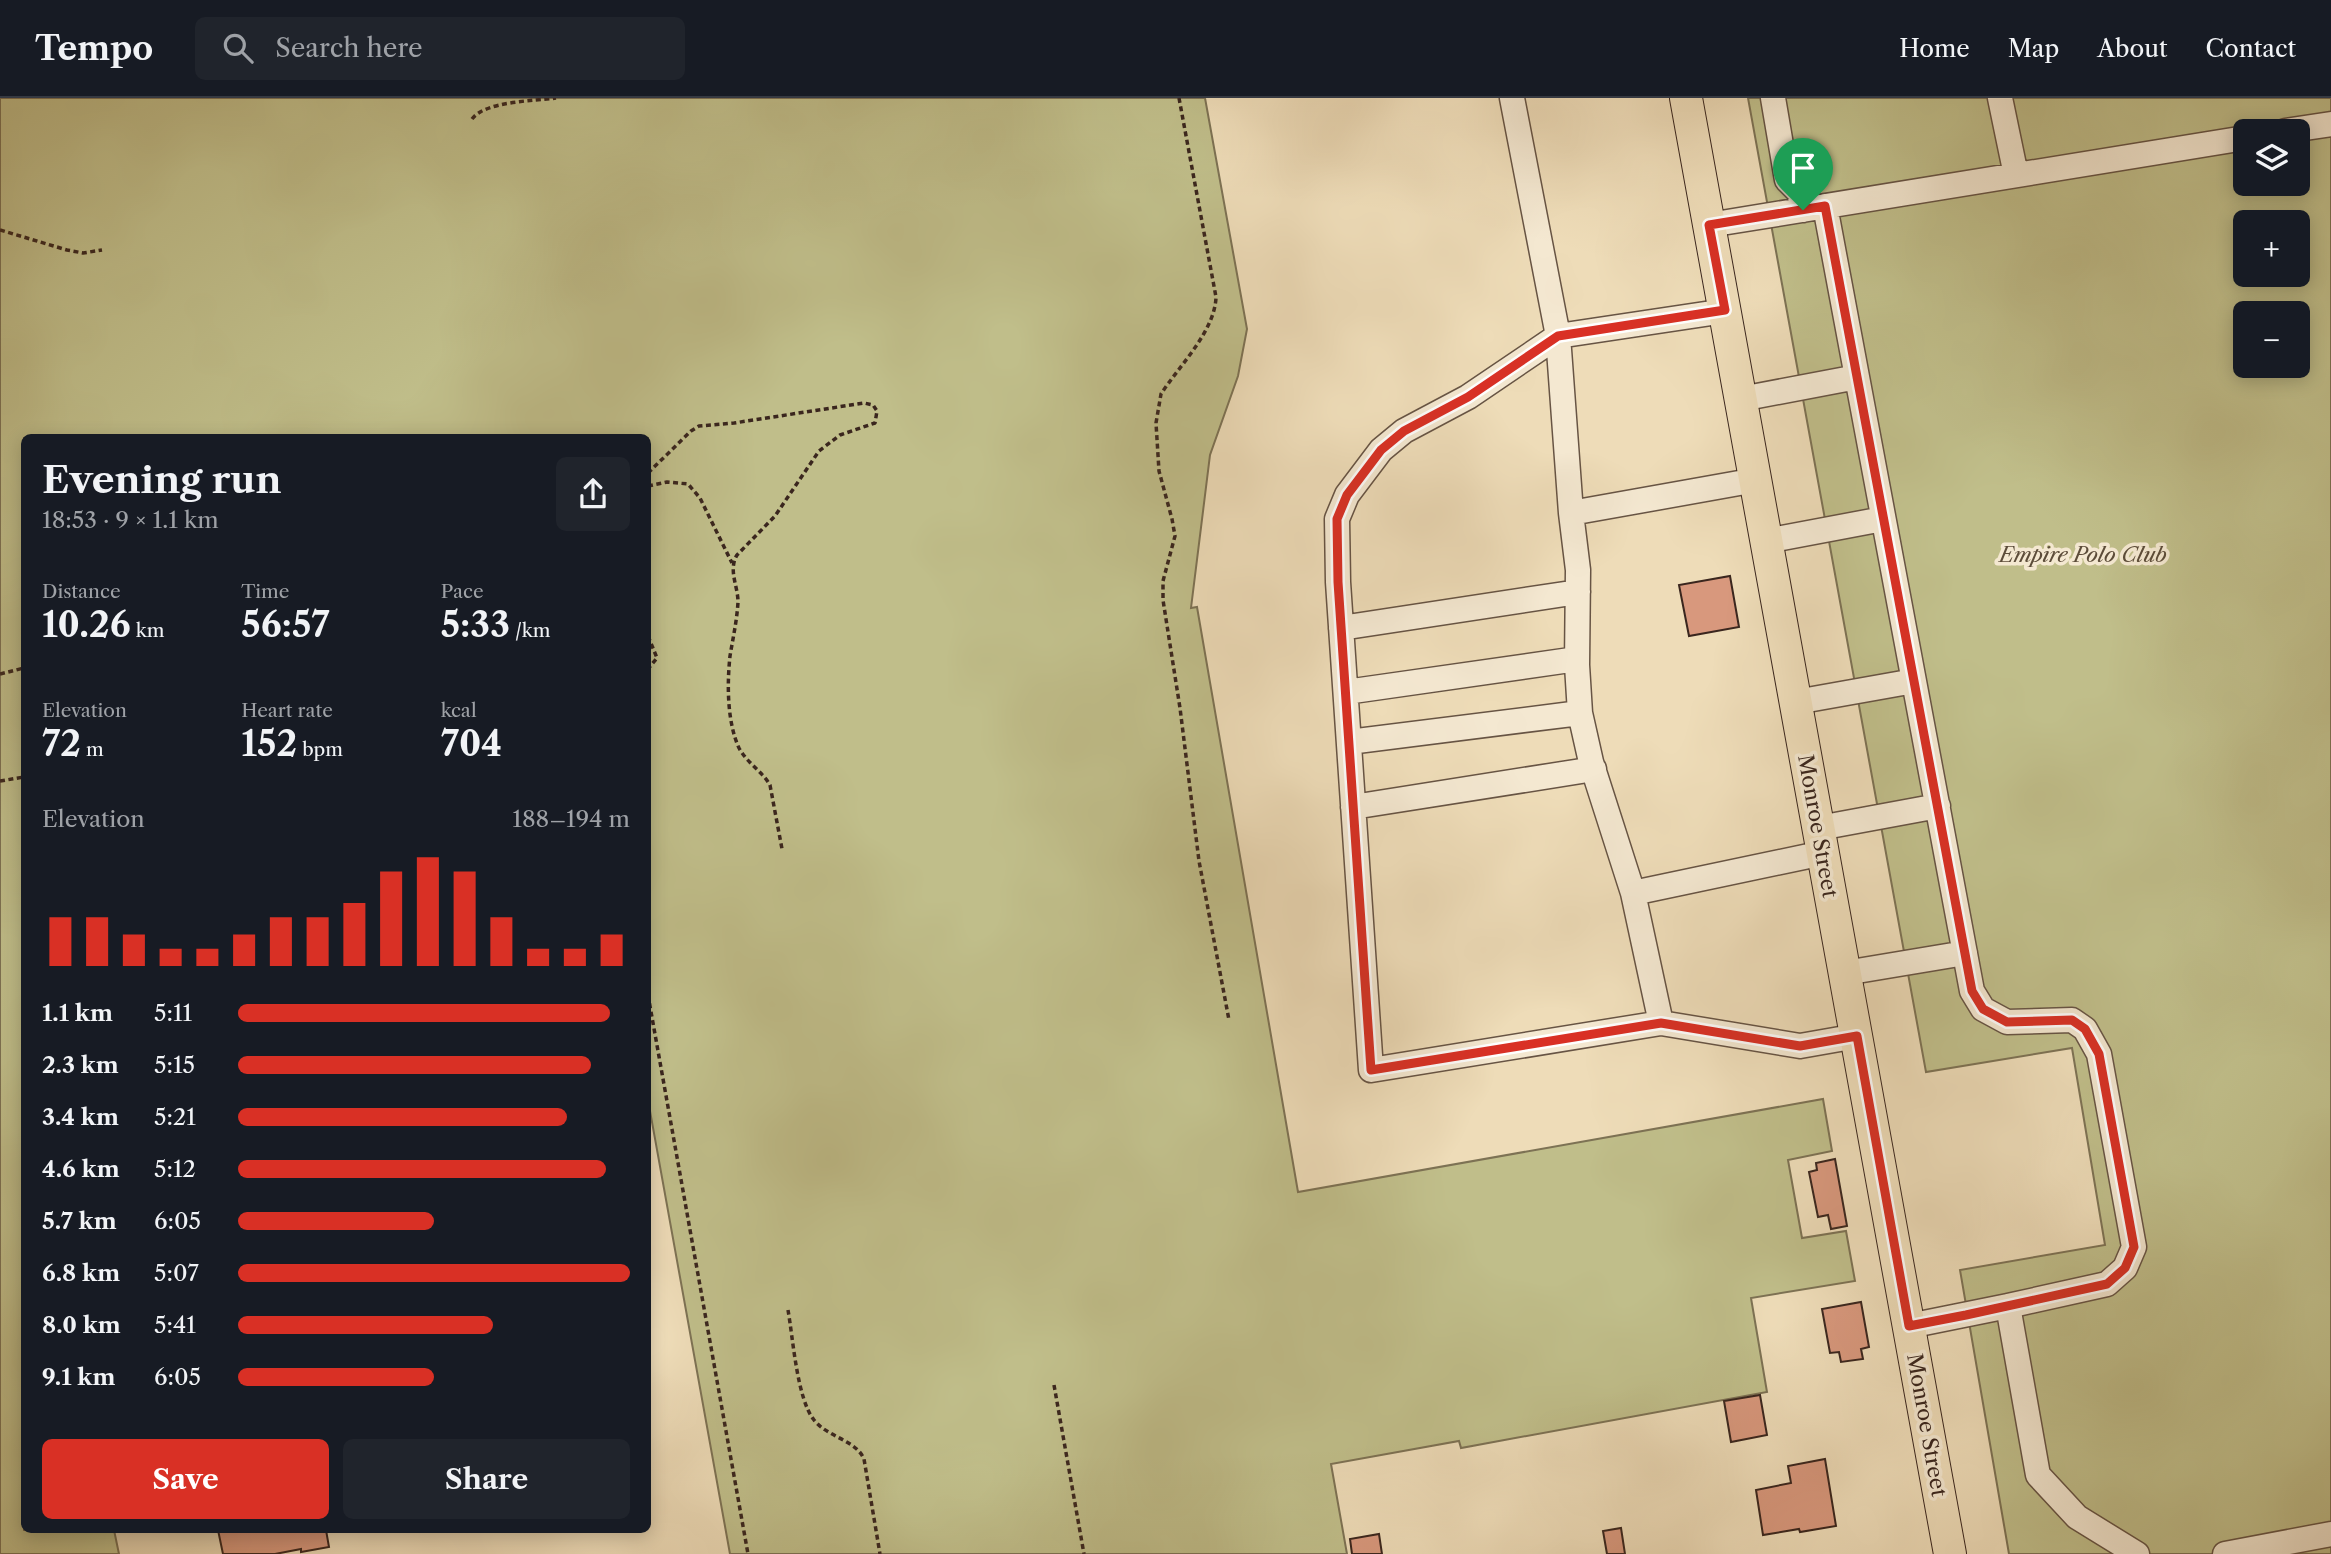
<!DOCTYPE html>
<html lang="en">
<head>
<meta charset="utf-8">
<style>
  body { margin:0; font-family:"Libre Caslon Text",serif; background:#20242c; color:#f1f3f6; height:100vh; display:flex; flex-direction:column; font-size:26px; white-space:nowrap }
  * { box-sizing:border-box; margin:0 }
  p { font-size:23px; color:#9ea1a6 }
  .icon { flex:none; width:38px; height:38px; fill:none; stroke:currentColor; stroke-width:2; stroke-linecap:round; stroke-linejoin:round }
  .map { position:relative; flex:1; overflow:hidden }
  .sheet { position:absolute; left:21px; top:336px; width:630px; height:1099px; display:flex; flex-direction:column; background:#171b24; border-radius:10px; box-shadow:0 4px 18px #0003 }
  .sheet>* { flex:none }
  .controls { position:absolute; left:2233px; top:21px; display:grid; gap:14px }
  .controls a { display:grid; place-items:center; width:77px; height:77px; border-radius:10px; background:#171b24; box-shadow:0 4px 18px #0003; font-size:35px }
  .pin { position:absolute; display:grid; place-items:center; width:60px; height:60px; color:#fff; margin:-72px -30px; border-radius:50% 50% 50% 0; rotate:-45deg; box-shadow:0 0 7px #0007 }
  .pin .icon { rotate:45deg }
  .round { display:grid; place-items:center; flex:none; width:74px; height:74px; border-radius:10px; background:#20242c }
  .headline { display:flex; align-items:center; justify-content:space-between; height:119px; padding:0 21px }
  h1 { font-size:38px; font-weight:800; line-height:52px }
  .figures { display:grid; grid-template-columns:repeat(3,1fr); gap:10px; height:119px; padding:7px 21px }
  .figures div { display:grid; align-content:center }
  .figures b { font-size:35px; font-weight:800 }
  .figures small { font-size:19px; font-weight:400 }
  .figures p { font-size:19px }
  .chart { height:196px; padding:14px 21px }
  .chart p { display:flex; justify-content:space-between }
  .chart svg { width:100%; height:126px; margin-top:7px; stroke:#d93025; stroke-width:6 }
  .primary-button { display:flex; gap:14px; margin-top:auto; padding:14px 21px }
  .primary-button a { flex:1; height:80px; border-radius:10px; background:#d93025; color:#fff; font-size:28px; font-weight:800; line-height:80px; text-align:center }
  .primary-button a+a { background:#20242c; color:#f1f3f6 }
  ul { padding:0 21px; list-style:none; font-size:23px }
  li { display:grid; grid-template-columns:112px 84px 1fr; align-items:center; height:52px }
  li i { height:18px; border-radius:9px; background:#d93025 }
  header { display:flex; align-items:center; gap:42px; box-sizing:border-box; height:98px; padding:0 35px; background:#171b24; border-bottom:2px solid #363941 }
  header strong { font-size:33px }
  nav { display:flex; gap:38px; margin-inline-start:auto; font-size:24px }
  .search { width:490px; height:63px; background:#20242c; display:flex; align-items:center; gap:18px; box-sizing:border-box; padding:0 24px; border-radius:10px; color:#9ea1a6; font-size:26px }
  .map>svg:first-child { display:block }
</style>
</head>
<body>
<header>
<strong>Tempo</strong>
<div class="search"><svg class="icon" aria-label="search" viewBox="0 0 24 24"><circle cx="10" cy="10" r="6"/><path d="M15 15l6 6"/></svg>Search here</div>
<nav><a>Home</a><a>Map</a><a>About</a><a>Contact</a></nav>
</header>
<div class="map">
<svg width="2331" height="1456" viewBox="0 0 2331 1456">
  <rect width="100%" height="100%" fill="#eedcb8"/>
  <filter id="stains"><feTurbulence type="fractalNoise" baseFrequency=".00286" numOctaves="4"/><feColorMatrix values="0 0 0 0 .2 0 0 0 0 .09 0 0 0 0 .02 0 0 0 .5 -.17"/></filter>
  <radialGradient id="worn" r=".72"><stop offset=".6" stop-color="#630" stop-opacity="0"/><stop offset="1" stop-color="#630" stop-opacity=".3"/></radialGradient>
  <path fill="#c0be8a" stroke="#7d7254" stroke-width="2" fill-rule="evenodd" d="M0,0H1205L1247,231L1238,278L1210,357L1191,510L1197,509L1298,1094L1823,1001L1832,1053L1788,1062L1802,1140L1846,1133L1855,1183L1751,1200L1767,1294L1461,1350L1459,1343L1331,1366L1347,1456H730L648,1002V340H24V1432H114L119,1456H0Z
    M1748,0H2331V1456H2009L1960,1172L2105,1147L2072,950L1926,974ZM2245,33H2298V86H2245ZM2245,124H2298V177H2245ZM2245,215H2298V268H2245Z"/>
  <path fill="#d8987d" stroke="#3a261e" stroke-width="2" d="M1730,478L1739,529L1689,538L1679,487Z
    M1835,1061L1847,1128L1831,1131L1828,1117L1818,1119L1809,1074L1817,1072L1816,1065Z
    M1861,1204L1869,1249L1861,1251L1863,1261L1841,1264L1839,1254L1830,1255L1822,1211Z
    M1760,1297L1767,1337L1731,1344L1724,1303Z
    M1825,1361L1836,1428L1800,1434L1799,1431L1763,1437L1756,1392L1791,1385L1788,1368Z
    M1621,1430L1625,1456H1607L1603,1433Z
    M218,1432H326L329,1449L301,1454V1451L275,1456H223Z
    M1379,1436L1382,1456H1352L1350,1441Z"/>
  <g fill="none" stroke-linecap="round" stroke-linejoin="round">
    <defs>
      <path id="minor" d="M1512,0L1558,238L1468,299L1404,333L1381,352L1347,397L1337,421L1338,484L1371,972L1661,925
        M1773,0L1787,82L1799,94L1803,112
        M2000,0L2016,77
        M2285,33L2331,26
        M1825,108L1972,893L1983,911L2007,924L2072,922L2085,931L2099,956L2134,1149L2125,1170L2107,1186L2008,1208L2038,1377L2077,1419L2137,1456
        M1709,127L2245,40
        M1741,301L1857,279
        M1756,382L1571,415L1578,472L1577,567L1580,615L1591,664L1633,795L1823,755
        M1571,415L1558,238L1725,213
        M1766,443L1883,421
        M1341,530L1578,494
        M1346,594L1577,561
        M1796,604L1914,583
        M1349,644L1580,615
        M1353,709L1594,671
        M1819,730L1938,708
        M1633,795L1661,925L1800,948L1857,938
        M1845,875L1965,855
        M1909,1228L2008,1208
        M2225,1456L2331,1436"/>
      <path id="major" d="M1686,0L1950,1456"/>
    </defs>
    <use href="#minor" stroke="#675444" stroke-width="27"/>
    <use href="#major" stroke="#3a261e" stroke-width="34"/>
    <path stroke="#3a261e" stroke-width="3.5" stroke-dasharray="5 3.5" stroke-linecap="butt" d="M1179,0L1216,199C1215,233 1179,268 1161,296L1156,325L1159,373L1172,421L1175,438L1163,483V502L1180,610L1199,763L1229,922
      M472,21C485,3 534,3 556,0
      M0,132L67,152L83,155L102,152
      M648,375L691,333L699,328L734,325L864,305L873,307L877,313L875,325L840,337L819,353L775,418L737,457C728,472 738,488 738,504C737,522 733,540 730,558C727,586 727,624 739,650C747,665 762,673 770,687L782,751
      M648,388L667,384L688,386L700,400L732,465
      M648,538L657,560L648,571
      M0,576L24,570
      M0,683L24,679
      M648,897L748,1456
      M788,1212C793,1240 797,1301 814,1322C827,1339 856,1342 864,1361L880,1456
      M1054,1287L1084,1456"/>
    <use href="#minor" stroke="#f4e8d1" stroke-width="24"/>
    <use href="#major" stroke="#eedcb8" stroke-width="32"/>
  </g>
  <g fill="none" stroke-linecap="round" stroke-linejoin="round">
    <defs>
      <path id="route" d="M1825,108L1972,893L1983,911L2007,924L2072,922L2085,931L2099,956L2134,1149L2125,1170L2107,1186L1966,1217L1909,1228L1857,938L1800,948L1661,925L1371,972L1338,484L1337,421L1347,397L1381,352L1404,333L1468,299L1558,238L1725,212L1709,127Z"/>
    </defs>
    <use href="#route" stroke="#fff" stroke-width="14"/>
    <use href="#route" stroke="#d93025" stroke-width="9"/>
  </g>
  <g text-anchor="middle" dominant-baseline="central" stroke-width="7" stroke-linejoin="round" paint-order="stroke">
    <g font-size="21" font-style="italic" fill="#5c4c39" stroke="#f4e8d1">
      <text x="2083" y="456">Empire Polo Club</text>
    </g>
    <g font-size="21" fill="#3a261e" stroke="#f4e8d1">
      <text transform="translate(1818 728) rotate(80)">Monroe Street</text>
      <text transform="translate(1927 1327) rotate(80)">Monroe Street</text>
    </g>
  </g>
  <rect width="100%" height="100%" filter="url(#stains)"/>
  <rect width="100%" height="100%" fill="url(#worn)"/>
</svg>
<div class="controls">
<a><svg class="icon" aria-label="layers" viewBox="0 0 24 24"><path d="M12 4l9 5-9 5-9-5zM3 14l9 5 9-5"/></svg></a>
<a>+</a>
<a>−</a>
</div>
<div class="pin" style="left:1803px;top:112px;background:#1e9e55"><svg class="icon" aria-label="arrive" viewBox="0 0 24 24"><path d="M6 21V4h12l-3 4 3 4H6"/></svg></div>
<section class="sheet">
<div class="headline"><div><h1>Evening run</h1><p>18:53 · 9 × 1.1 km</p></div><a class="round"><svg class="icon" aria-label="share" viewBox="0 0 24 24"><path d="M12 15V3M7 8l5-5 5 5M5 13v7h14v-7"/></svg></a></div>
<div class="figures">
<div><p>Distance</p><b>10.26<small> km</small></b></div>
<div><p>Time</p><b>56:57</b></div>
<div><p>Pace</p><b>5:33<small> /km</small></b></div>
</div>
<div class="figures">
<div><p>Elevation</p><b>72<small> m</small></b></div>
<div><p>Heart rate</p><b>152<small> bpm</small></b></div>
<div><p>kcal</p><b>704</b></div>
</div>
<div class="chart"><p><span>Elevation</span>188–194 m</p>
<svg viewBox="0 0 160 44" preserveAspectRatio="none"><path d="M5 44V27M15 44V27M25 44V33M35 44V38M45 44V38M55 44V33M65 44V27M75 44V27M85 44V22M95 44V11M105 44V6M115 44V11M125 44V27M135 44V38M145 44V38M155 44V33"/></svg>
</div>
<ul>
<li><b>1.1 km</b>5:11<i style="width:95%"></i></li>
<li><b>2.3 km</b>5:15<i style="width:90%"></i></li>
<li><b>3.4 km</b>5:21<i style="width:84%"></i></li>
<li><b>4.6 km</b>5:12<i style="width:94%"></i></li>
<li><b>5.7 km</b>6:05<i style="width:50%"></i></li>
<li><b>6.8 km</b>5:07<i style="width:100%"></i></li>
<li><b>8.0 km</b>5:41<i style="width:65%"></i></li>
<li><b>9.1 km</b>6:05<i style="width:50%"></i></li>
</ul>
<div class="primary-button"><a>Save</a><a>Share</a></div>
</section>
</div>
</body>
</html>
